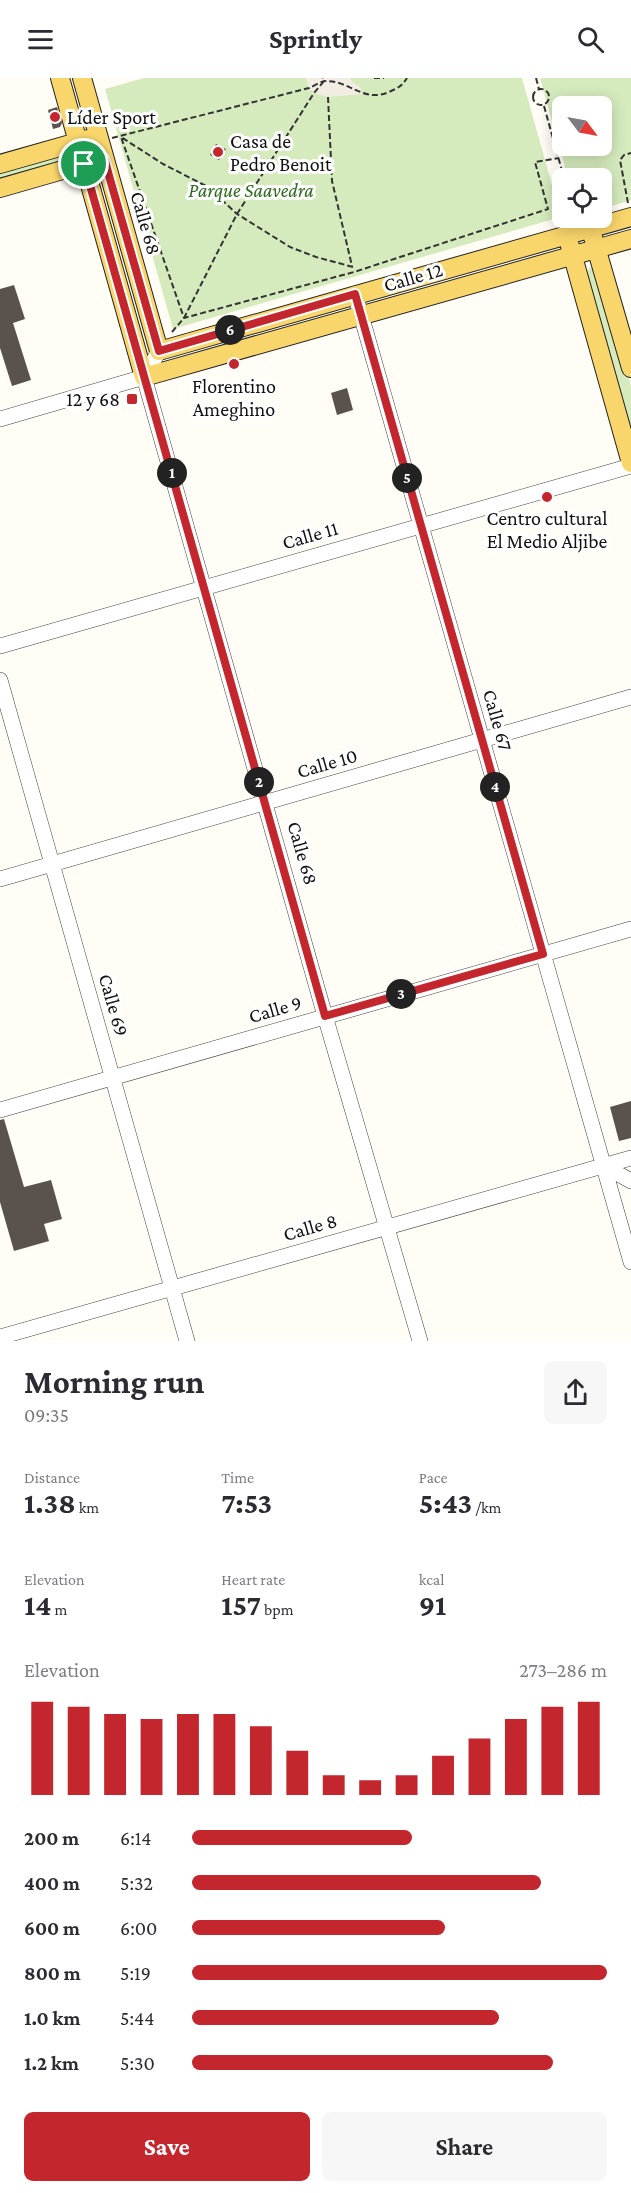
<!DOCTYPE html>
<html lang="en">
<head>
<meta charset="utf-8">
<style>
  body { margin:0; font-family:"Crimson Pro",serif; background:#f7f7f7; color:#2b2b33; height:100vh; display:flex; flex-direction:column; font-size:22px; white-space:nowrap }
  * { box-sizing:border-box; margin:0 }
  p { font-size:20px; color:#7c7c81 }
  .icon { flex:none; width:33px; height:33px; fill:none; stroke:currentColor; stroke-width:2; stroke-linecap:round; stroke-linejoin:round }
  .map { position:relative; height:1263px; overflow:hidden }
  .sheet { display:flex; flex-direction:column; background:#fff; flex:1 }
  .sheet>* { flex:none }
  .needle { width:39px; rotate:122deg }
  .buttons { position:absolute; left:552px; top:18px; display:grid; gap:12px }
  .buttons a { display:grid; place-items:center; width:60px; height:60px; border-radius:9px; background:#fff; box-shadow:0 3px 15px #0003; font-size:30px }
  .pin { position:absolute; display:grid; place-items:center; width:51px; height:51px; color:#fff; margin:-26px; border:3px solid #fff; border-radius:50%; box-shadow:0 2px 6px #0007 }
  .km { position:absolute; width:30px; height:30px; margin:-15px; border-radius:50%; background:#222; color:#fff; font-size:16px; line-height:30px; text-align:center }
  .round { display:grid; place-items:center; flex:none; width:63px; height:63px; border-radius:9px; background:#f7f7f7 }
  .overview { display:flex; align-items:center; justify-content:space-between; height:102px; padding:0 24px }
  h1 { font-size:33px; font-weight:700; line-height:45px }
  .figures { display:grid; grid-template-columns:repeat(3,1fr); gap:9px; height:102px; padding:6px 24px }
  .figures div { display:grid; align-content:center }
  .figures b { font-size:30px; font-weight:700 }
  .figures small { font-size:16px; font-weight:400 }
  .figures p { font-size:16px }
  .chart { height:168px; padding:12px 24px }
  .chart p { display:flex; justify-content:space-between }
  .chart svg { width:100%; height:108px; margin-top:6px; stroke:#c4262e; stroke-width:6 }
  .primary-button { display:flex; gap:12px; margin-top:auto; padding:12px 24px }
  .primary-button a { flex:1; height:69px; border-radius:9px; background:#c4262e; color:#fff; font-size:24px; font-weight:700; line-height:69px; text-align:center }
  .primary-button a+a { background:#f7f7f7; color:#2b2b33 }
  ul { padding:0 24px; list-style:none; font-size:20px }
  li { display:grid; grid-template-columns:96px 72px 1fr; align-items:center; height:45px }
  li i { height:15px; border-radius:8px; background:#c4262e }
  header { display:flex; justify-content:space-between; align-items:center; height:78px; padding:0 24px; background:#fff; font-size:27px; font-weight:700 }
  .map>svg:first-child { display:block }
</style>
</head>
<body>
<header><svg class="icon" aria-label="menu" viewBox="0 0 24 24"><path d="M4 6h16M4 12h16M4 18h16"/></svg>Sprintly<svg class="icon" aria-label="search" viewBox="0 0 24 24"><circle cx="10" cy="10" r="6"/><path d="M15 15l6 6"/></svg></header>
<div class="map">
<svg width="631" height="1263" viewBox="0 0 631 1263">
  <rect width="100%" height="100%" fill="#fffdf5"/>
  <path fill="#d5ebbd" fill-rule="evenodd" d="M144,0H522L561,139L173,251L105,11Z
    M540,0H631V122L602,131V100H568ZM602,28V68H562V28Z
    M62,74L70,76V82L0,102V92Z
    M590,189L598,193L631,308V355L586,196Z"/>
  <path fill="#f1ede2" d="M306,0H350L352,4L360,9L363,16L328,19L314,15L309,10Z"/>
  <path fill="#5a524d" d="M57,29L62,45L60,49L53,51L48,32Z
    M216,66L226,71L219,82L210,77Z
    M14,207L25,241L13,245L31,302L12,308L0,270V211Z
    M347,310L353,332L337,337L331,315Z
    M631,1023V1060L619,1063L610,1029Z
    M4,1041L24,1109L51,1102L62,1141L44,1146L49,1163L14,1173L0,1124V1042Z"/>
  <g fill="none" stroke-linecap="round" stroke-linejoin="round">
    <defs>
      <path id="minor" d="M355,216L631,1184
        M159,273L144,299L325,938L420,1263
        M0,341L144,299
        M0,568L631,388
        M0,602L187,1263
        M0,801L631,619
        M0,1032L631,851
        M604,1088L631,1103
        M0,1259L631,1080"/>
      <path id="major" d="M60,0L144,299L631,161
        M82,0L159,273L631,139
        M0,86L88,61
        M0,110L94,83
        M593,159L631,290
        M570,168L631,385"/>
    </defs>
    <use href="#minor" stroke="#444" stroke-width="16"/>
    <use href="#major" stroke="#222" stroke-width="20"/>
    <path stroke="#333" stroke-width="2" stroke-dasharray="6 3" stroke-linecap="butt" d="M374,0H384
      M536,0L539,11
      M533 19a8 8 0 1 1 16 0a8 8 0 1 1-16 0Z
      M328,19L332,103L352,188
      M544,28L564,100
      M112,60L309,10C314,8 321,3 326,3C350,3 364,25 389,14C398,10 402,8 407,0
      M628,125L620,82L624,77L631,75
      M353,189L316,179L290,169L237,136L208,109L163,86L121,59L184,240L354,194L548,131L535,84L559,80
      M172,254L184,240L237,136L314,15L324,3L323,0"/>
    <use href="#minor" stroke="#fff" stroke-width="15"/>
    <use href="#major" stroke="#f9d66b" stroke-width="18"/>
  </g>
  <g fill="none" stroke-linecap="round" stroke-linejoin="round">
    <defs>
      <path id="route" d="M104,80L159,273L355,216L543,876L325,938L84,86Z"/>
    </defs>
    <use href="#route" stroke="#fff" stroke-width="12"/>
    <use href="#route" stroke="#c4262e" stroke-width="8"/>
  </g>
  <g fill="#c4262e" stroke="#fff" stroke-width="2">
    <circle cx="55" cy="39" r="6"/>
    <circle cx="218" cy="74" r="6"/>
    <circle cx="234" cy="286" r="6"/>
    <rect x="126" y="315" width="12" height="12" rx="3"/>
    <circle cx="547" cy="419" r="6"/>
  </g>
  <g text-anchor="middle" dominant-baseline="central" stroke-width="6" stroke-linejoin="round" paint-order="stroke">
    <g font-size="20" fill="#111" stroke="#fff" text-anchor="start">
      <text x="67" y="39">Líder Sport</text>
      <text x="230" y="63">Casa de<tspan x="230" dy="23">Pedro Benoit</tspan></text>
      <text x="234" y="308" text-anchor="middle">Florentino<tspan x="234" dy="23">Ameghino</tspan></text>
      <text x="120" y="321" text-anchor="end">12 y 68</text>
      <text x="547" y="440" text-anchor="middle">Centro cultural<tspan x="547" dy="23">El Medio Aljibe</tspan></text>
    </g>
    <g font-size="20" font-style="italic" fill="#2f6b1f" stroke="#fff">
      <text x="251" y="112">Parque Saavedra</text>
    </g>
    <g font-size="20" fill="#111" stroke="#fff">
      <text transform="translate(146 145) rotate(74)">Calle 68</text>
      <text transform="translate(413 199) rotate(-16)">Calle 12</text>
      <text transform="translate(310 457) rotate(-16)">Calle 11</text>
      <text transform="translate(498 642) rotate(74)">Calle 67</text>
      <text transform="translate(327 685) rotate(-16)">Calle 10</text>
      <text transform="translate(303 775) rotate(74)">Calle 68</text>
      <text transform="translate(114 927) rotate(74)">Calle 69</text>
      <text transform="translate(275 931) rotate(-16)">Calle 9</text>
      <text transform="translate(310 1149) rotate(-16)">Calle 8</text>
    </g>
  </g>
</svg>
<div class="buttons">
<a><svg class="needle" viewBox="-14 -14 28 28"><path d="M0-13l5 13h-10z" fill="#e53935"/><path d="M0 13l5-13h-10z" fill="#7c7c81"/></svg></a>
<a><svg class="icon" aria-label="locate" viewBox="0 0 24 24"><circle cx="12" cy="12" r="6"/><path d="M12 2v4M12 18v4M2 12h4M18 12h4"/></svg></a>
</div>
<div class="pin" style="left:84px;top:86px;background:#1e9e55"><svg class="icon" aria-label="arrive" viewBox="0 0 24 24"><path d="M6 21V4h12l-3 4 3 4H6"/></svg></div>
<b class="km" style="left:172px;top:395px">1</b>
<b class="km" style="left:259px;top:704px">2</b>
<b class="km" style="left:401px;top:916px">3</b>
<b class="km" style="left:495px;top:709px">4</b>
<b class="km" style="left:407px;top:400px">5</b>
<b class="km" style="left:230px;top:252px">6</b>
</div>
<section class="sheet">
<div class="overview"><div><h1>Morning run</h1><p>09:35</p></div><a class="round"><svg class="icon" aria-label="share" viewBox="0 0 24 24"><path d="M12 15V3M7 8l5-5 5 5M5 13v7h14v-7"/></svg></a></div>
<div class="figures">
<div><p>Distance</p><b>1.38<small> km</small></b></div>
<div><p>Time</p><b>7:53</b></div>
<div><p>Pace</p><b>5:43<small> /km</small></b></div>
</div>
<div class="figures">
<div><p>Elevation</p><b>14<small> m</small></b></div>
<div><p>Heart rate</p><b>157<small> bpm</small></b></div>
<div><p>kcal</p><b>91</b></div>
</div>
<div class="chart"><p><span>Elevation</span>273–286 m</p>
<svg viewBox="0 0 160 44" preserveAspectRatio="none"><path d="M5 44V6M15 44V8M25 44V11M35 44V13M45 44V11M55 44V11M65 44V16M75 44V26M85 44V36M95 44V38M105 44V36M115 44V28M125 44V21M135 44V13M145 44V8M155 44V6"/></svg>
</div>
<ul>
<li><b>200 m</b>6:14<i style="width:53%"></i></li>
<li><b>400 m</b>5:32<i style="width:84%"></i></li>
<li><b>600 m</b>6:00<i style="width:61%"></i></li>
<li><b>800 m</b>5:19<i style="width:100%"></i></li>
<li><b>1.0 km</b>5:44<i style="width:74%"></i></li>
<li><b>1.2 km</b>5:30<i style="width:87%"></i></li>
</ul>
<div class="primary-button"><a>Save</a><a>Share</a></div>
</section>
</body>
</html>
